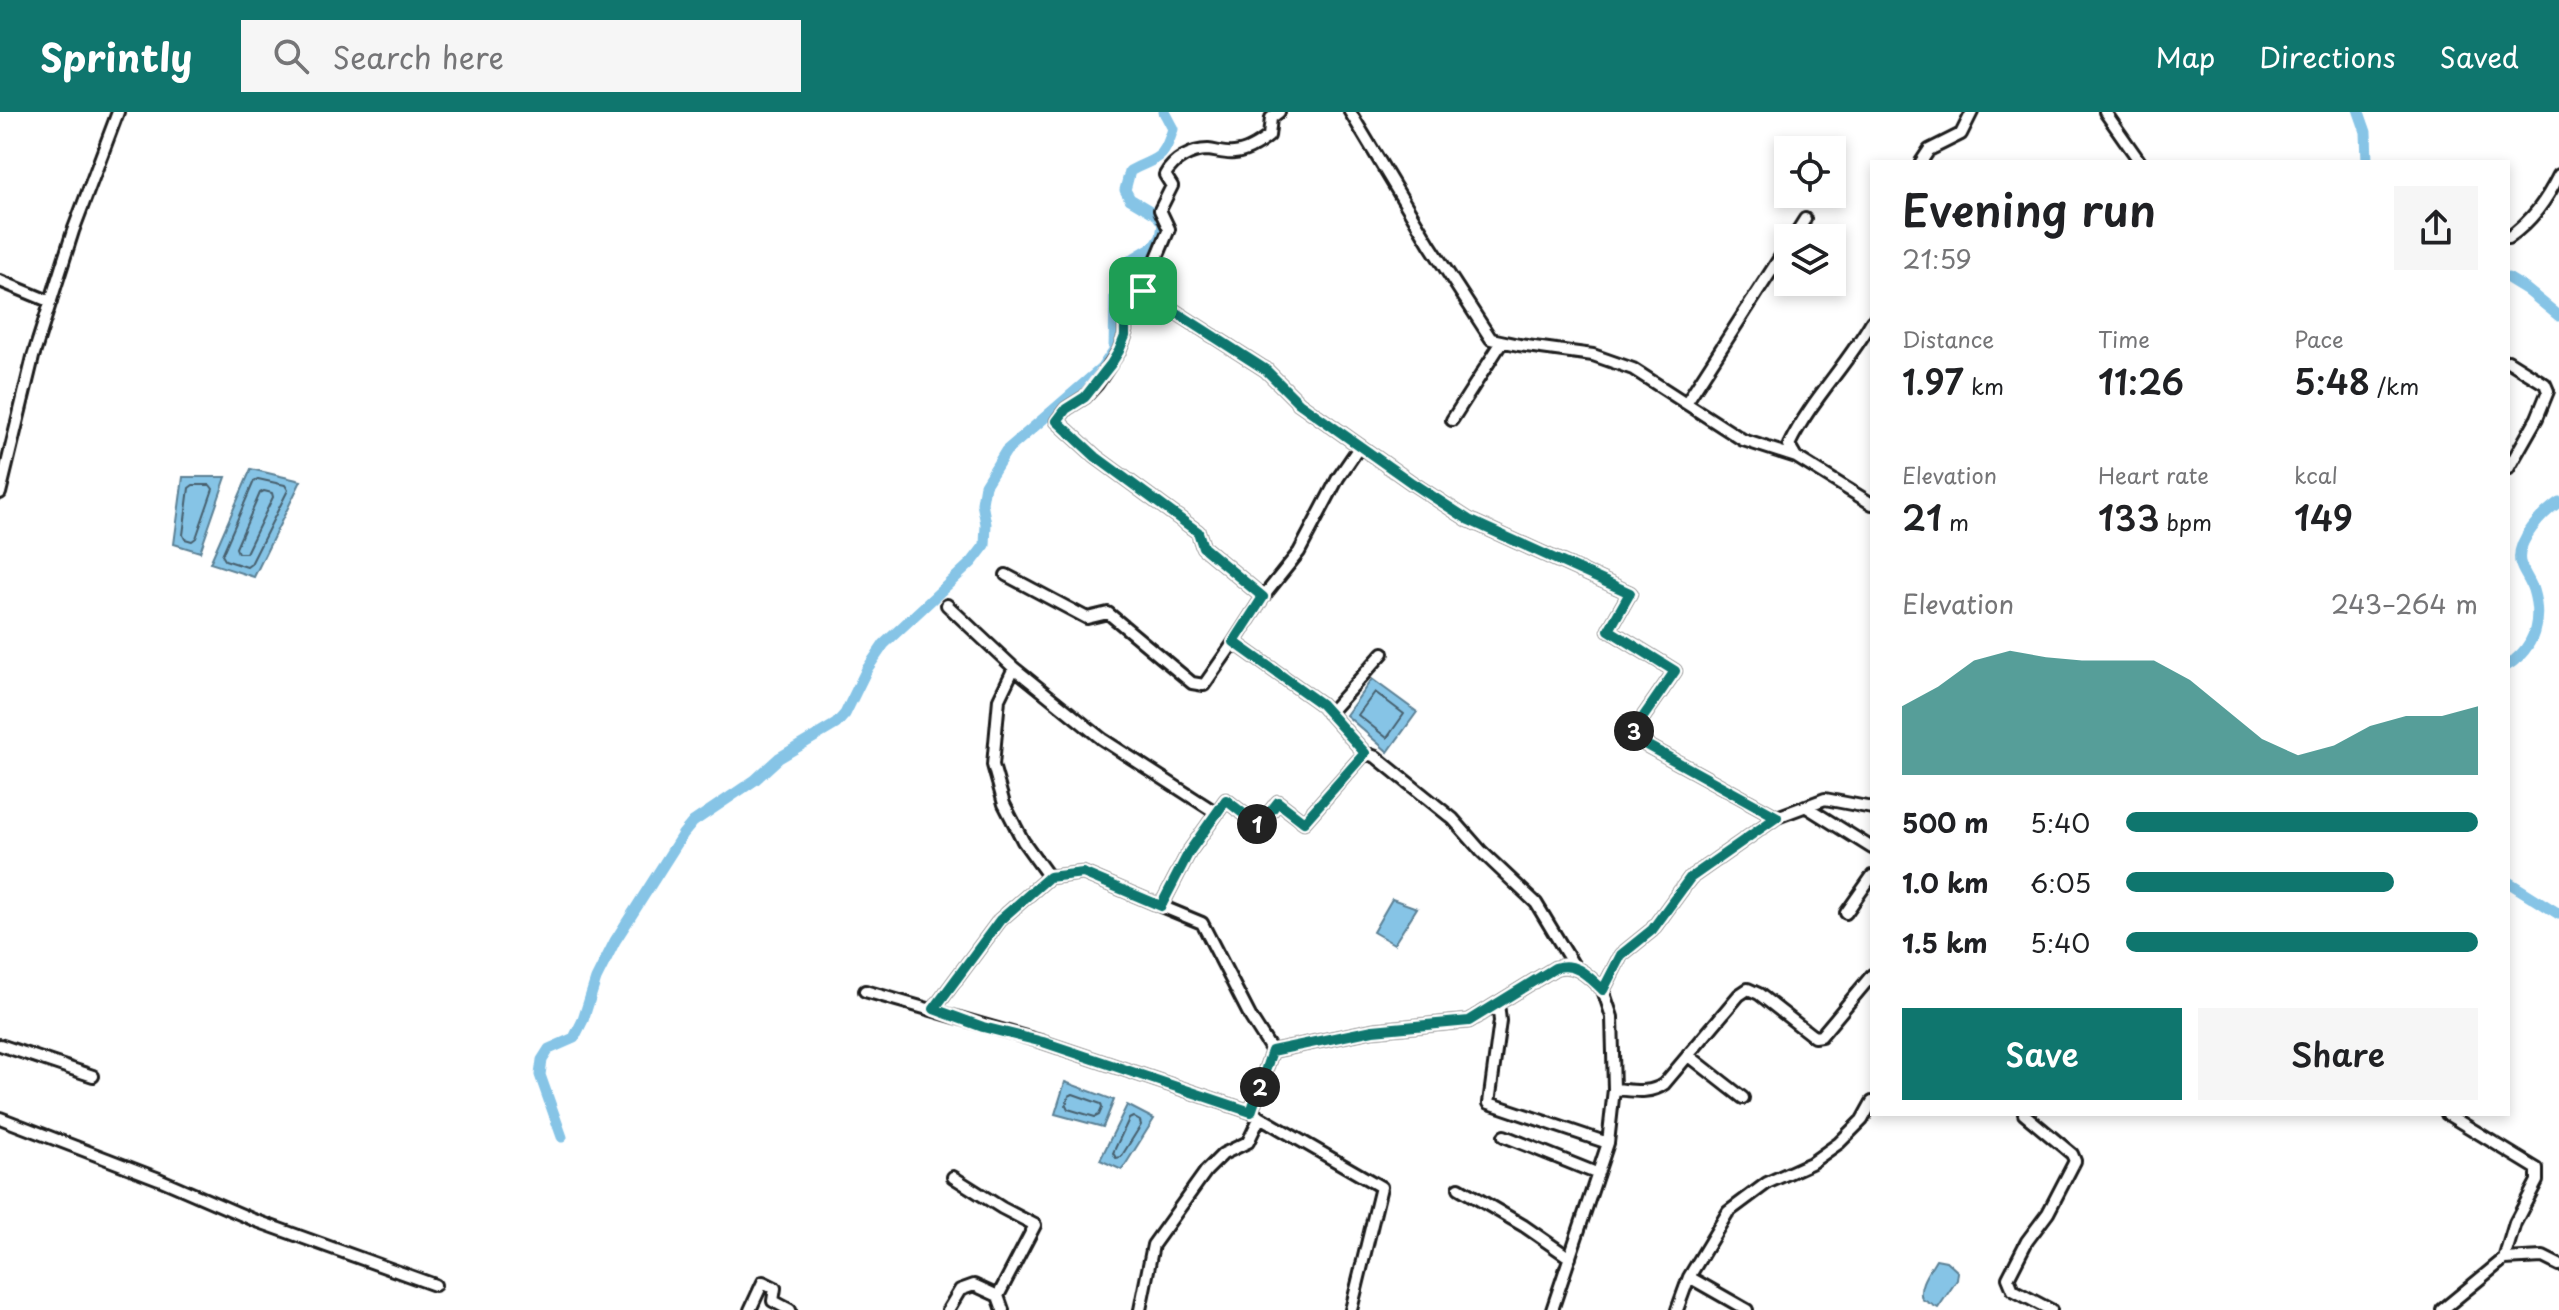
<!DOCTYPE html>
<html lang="en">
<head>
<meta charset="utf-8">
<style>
  body { margin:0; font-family:"Playpen Sans",sans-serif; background:#f6f6f6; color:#202124; height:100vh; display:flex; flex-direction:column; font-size:30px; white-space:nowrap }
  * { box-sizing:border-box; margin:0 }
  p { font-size:26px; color:#757577 }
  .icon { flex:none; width:44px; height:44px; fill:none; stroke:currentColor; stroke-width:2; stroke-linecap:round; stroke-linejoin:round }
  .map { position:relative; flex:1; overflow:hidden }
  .details { position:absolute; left:1870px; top:48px; width:640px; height:956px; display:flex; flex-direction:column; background:#fff; border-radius:0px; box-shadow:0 4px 12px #0003 }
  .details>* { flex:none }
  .controls { position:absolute; left:1774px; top:24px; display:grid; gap:16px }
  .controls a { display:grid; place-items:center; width:72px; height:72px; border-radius:0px; background:#fff; box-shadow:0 4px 12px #0003; font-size:40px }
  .pin { position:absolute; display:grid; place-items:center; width:68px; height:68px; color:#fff; margin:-34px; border-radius:16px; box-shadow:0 4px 12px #0006 }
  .km { position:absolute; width:40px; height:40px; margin:-20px; border-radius:50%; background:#222; color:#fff; font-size:22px; line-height:40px; text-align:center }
  .round { display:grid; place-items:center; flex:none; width:84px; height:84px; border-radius:0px; background:#f6f6f6 }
  .head { display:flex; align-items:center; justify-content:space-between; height:136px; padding:0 32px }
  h1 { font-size:44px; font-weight:600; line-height:60px }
  .metrics { display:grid; grid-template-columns:repeat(3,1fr); gap:12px; height:136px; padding:8px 32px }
  .metrics div { display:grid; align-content:center }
  .metrics b { font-size:34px; font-weight:600 }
  .metrics small { font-size:22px; font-weight:400 }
  .metrics p { font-size:22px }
  .chart { height:224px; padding:16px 32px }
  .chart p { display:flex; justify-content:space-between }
  .chart svg { width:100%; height:144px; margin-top:8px; fill:#0f766e; opacity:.7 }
  .primary-button { display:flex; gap:16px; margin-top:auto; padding:16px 32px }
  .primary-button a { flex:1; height:92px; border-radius:0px; background:#0f766e; color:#fff; font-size:32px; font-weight:600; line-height:92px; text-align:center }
  .primary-button a+a { background:#f6f6f6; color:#202124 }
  ul { padding:0 32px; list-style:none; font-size:26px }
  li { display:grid; grid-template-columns:128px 96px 1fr; align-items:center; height:60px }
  li i { height:20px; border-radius:10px; background:#0f766e }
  header { display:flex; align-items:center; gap:48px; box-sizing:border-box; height:112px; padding:0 40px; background:#0f766e; color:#fff }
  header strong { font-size:38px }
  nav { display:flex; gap:44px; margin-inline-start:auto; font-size:28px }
  .search { width:560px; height:72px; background:#f6f6f6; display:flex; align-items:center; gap:20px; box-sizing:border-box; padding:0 28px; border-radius:0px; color:#757577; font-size:30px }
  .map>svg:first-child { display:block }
</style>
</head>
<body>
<header>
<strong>Sprintly</strong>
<div class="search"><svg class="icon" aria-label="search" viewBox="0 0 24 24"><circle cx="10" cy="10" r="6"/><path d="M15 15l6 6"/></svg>Search here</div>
<nav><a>Map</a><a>Directions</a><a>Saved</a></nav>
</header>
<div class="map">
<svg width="2559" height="1198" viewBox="0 0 2559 1198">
  <rect width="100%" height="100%" fill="#fff"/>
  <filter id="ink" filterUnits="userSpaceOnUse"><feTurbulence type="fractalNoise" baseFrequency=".0125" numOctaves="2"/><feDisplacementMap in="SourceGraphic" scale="16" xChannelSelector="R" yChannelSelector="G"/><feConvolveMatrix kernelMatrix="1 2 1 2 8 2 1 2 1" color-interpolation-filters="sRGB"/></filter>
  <g filter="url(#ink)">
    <path fill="#86c4e6" stroke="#5c8195" stroke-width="2" d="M251,357L301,369L254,465L210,451Z
      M183,365H226L200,440L174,432Z
      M1372,567L1417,600L1388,640L1346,603Z
      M1392,787L1417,796L1394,832L1373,820Z
      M1065,970L1114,988L1103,1015L1055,1002Z
      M1127,993L1154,1007L1122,1058L1100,1048Z
      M1936,1147L1946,1149L1958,1160L1957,1168L1938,1196L1922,1187C1917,1174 1929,1159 1936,1147Z"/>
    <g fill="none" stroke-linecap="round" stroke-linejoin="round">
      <path stroke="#465f6d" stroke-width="2" d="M258,367L285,373L288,378L251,452L247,455L225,448L222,443L254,369Z
        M193,373H210L213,377L196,426L192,429L185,427L183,423L189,376Z
        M264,379L272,381L273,385L246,441H238L236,436L260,381Z
        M1375,580L1404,602L1387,626L1358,603Z
        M1073,982L1101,992L1102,996L1099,1003L1095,1005L1068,997L1066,993L1069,984Z
        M1133,1005L1140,1009L1141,1013L1121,1045L1116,1046L1113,1041L1129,1007Z"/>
      <path stroke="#86c4e6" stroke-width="11" d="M2359,0L2366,20L2367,50
        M2508,166L2526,177L2559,204
        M2508,553C2535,535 2542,508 2533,478C2530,468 2522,459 2520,450C2516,428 2543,401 2559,390
        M2508,770L2559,802
        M562,1025L540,963L542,948L549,937L574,926L583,908L596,867L615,829L683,722L693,710L755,668L779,646L836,612L845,602L867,557L884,532L972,450L985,433L986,412L982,391L985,373L1006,339L1101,257L1114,238L1115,183L1121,165L1131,148L1156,133L1161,125L1163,112L1157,103L1130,87L1125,78L1130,59C1157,44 1162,52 1173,17L1164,0"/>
      <defs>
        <path id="minor" d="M1279,0L1271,6L1269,24C1259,32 1247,40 1234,41C1225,42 1217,39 1208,38C1191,38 1173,48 1165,63L1172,74L1160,98L1169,117L1143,179L1125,212V224L1119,239L1097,272L1085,285L1066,297L1057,309L1096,345L1198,420L1203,435L1263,485L1234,530L1321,592L1365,641L1376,645L1453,707L1481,739L1536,791L1574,854
          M1350,0L1430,133L1491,227L1519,233L1593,243L1633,257L1743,328L1796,345L1872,392
          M2105,0L2140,50
          M1921,50L1929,38L1961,22L1972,0
          M1793,126L1805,107
          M2508,126C2532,109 2546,89 2559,63
          M0,169L51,190
          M1143,179L1266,258L1299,291L1412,371L1469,408L1630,481L1609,518L1675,559L1630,624L1777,705
          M2508,249L2545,272L2548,279L2537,306L2508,357
          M1686,291L1788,133
          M1452,308L1502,230
          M1796,345L1789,333C1810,289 1848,252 1872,209
          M0,381L33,245L73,119L118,0
          M1006,463L1087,506L1108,501L1192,571L1204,573L1234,530
          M1263,485L1299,440L1338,366L1360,334
          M947,493L1014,556L1102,627L1215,700
          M1014,556L999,587L993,653L1004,692L1023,729L1049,765
          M1329,601L1383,541
          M1805,694L1872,736
          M1161,794L1202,811L1251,906L1272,939
          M1846,801L1872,764
          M865,879L1043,930L1251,1000L1381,1075L1351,1198
          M1498,891L1500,909L1489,991L1608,1031
          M934,897L1000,808L1049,765L1083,761L1161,794L1189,740L1226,688L1259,714L1278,690L1304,710L1365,641
          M0,933L93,964
          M1688,943L1743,986
          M1614,977C1631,978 1649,983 1664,972L1739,883L1748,877L1759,882L1814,925L1821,924L1872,863
          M1251,1000L1272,939L1373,918L1469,909L1555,856C1576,849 1589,865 1603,878
          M2024,1002L2072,1042L2075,1049L2048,1101L2027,1129L2008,1166L2013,1178L2051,1198
          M2447,1002L2537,1057V1069L2515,1111L2504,1147
          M0,1006L159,1067L254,1108L435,1173
          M1504,1024L1596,1061
          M953,1065L1002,1096L1035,1113L998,1184L1003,1198
          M1459,1076L1524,1114L1570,1146
          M1689,1165L1747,1198
          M750,1198L763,1170L775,1176L773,1189L790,1198
          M948,1198L960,1178L974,1173L998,1184
          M1140,1198L1153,1133L1206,1059L1223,1042L1248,1030L1260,1005
          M1552,1198L1608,1031L1614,977L1612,905L1603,878L1621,843L1652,818L1690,766L1777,705L1825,687L1872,696
          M1677,1198L1689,1165L1728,1100L1767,1071L1811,1051L1839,1031L1862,1008L1872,990
          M2442,1198L2504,1147L2543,1145L2559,1153"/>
      </defs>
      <use href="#minor" stroke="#1c1c1c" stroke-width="16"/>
      <use href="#minor" stroke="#fff" stroke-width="10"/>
    </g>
  </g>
  <g fill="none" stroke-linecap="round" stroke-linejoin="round" filter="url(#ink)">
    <defs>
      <path id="route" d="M1143,179L1266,258L1299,291L1412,371L1469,408L1630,481L1609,518L1675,559L1630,624L1777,705L1690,766L1652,818L1621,843L1603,878C1589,865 1576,849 1555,856L1469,909L1373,918L1272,939L1251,1000L1043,930L983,915L934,897L1000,808L1049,765L1083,761L1161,794L1189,740L1226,688L1259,714L1278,690L1304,710L1365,641L1321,592L1234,530L1263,485L1203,435L1198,420L1096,345L1057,309L1066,297L1085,285L1111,252L1119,239L1125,224V212Z"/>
    </defs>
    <use href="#route" stroke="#fff" stroke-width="16"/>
    <use href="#route" stroke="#0f766e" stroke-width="10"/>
  </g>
</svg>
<div class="controls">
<a><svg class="icon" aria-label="locate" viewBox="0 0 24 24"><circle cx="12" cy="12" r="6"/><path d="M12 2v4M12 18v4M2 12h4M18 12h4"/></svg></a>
<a><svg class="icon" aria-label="layers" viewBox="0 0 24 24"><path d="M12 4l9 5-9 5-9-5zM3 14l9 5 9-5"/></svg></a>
</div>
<div class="pin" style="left:1143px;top:179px;background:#1e9e55"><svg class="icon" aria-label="arrive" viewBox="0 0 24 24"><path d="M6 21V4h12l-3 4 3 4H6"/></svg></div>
<b class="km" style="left:1257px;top:712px">1</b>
<b class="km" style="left:1260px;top:975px">2</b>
<b class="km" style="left:1634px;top:619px">3</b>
<section class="details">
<div class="head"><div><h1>Evening run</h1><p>21:59</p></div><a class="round"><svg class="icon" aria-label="share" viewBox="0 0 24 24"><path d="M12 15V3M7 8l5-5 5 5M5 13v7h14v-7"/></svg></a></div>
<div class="metrics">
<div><p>Distance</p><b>1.97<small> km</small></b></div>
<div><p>Time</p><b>11:26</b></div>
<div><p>Pace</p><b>5:48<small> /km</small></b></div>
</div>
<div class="metrics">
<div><p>Elevation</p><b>21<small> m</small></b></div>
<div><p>Heart rate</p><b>133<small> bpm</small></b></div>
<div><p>kcal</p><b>149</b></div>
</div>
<div class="chart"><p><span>Elevation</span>243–264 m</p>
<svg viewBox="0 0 160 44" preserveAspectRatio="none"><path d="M0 44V23L10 17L20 9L30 6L40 8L50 9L60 9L70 9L80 15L90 24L100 33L110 38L120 35L130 29L140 26L150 26L160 23V44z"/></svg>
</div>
<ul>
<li><b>500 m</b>5:40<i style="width:100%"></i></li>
<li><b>1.0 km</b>6:05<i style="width:76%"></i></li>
<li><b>1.5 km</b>5:40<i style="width:100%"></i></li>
</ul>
<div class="primary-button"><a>Save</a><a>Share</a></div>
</section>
</div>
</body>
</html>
